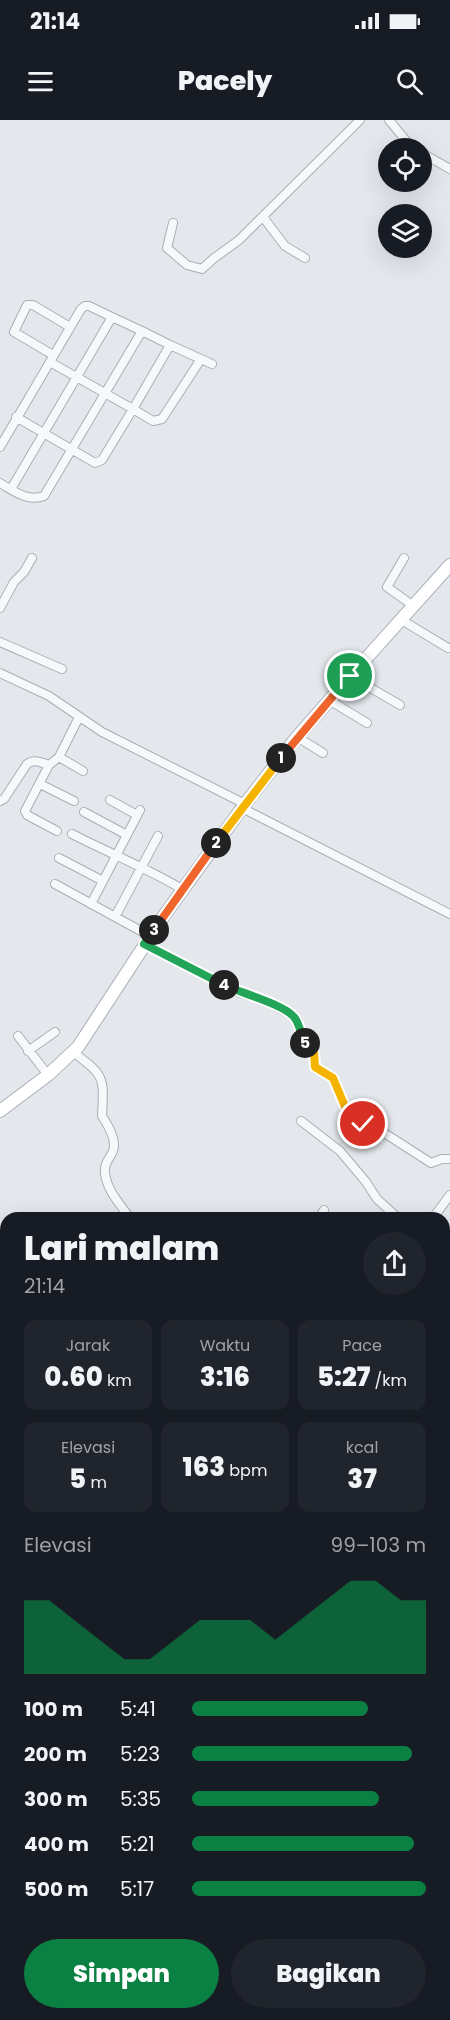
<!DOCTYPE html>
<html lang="id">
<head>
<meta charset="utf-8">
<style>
  body { margin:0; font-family:Poppins,sans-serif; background:#20242c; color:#f1f3f6; height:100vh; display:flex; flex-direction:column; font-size:22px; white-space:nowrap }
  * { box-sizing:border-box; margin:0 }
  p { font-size:20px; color:#9ea1a6 }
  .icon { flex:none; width:33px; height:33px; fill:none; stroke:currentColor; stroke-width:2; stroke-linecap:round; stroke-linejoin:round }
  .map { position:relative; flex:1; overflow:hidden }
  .panel { position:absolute; left:0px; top:1092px; width:450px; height:808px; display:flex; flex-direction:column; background:#171b24; border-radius:18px 18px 0 0; box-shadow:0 6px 24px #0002 }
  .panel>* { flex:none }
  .tools { position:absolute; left:378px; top:18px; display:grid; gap:12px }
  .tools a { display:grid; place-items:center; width:54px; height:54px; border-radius:50%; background:#171b24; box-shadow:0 6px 24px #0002; font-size:30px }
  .pin { position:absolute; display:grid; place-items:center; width:51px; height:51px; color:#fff; margin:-26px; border:3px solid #fff; border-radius:50%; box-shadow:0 2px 6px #0007 }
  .km { position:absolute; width:30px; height:30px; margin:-15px; border-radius:50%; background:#222; color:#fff; font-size:16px; line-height:30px; text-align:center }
  .round { display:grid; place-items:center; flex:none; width:63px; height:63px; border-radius:32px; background:#20242c }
  .headline { display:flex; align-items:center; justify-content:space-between; height:102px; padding:0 24px }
  h1 { font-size:33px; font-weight:800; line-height:45px }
  .figures { display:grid; grid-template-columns:repeat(3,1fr); gap:9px; height:102px; padding:6px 24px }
  .figures div { display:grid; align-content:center; border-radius:12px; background:#20242c; text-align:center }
  .figures b { font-size:26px; font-weight:800 }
  .figures small { font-size:16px; font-weight:400 }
  .figures p { font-size:16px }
  .chart { height:168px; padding:12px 24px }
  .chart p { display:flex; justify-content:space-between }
  .chart svg { width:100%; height:108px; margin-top:6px; fill:#0b8043; opacity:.7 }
  .primary-button { display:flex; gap:12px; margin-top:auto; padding:12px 24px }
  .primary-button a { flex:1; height:69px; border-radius:36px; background:#0b8043; color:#fff; font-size:24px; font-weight:800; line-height:69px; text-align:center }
  .primary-button a+a { background:#20242c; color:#f1f3f6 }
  ul { padding:0 24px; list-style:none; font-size:20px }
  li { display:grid; grid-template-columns:96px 72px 1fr; align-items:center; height:45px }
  li i { height:15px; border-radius:8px; background:#0b8043 }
  .status { display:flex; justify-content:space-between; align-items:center; height:42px; padding:0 30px; background:#171b24; direction:ltr }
  .status svg { height:16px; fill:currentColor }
  header { display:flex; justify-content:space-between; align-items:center; height:78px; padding:0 24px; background:#171b24; font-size:27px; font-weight:800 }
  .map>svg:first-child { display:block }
</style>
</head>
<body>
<div class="status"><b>21:14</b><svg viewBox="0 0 49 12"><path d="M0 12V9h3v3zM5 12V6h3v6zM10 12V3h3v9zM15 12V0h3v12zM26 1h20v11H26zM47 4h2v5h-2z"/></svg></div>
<header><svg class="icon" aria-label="menu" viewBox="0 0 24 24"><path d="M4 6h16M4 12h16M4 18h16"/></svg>Pacely<svg class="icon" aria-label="search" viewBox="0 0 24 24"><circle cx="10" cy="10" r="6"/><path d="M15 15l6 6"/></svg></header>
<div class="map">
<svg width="450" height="1900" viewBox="0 0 450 1900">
  <rect width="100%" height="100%" fill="#e4e7ec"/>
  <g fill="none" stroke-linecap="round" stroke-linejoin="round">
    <path stroke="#9fb4cc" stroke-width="14" d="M444,1130L450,1125
      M0,1447L6,1451"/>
    <defs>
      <path id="street" d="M389,0L407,22L415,28
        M422,33L450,49
        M263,97L285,126L305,138
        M173,103L167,128L187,145L202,149L213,139L239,120L360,0
        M142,211L170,225L133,289L153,301L162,299L201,239
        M170,225L212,244
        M53,235L14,212L27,185H33L70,207
        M16,297L95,343L102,340L133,289L50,242
        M0,327L81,189L85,186H89L112,197L11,369
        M0,363C14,371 27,382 44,376L142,211L112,197
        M404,438L387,467L412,485
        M0,488L14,462L24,452L32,438
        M400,499L448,528
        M0,522L62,549
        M0,553L49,576L102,612L245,684
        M350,556L400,585
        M329,580L367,603
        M297,617L323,633
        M59,637L83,651
        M40,664L74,681
        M110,680L137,695
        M0,681L4,679L27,644C34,639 41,642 49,645
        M242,688L450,794
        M84,692L127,715
        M57,711L27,695L25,691L49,645L59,637L79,597
        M72,714C109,733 147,748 182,769
        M59,738L103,761
        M55,764L150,816
        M91,784L140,690
        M115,797L158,716
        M144,824L240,873L262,879L294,896L304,921L314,933L315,947L333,959L346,989L358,1000L365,1005L375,1007L431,1043L442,1039H450
        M18,916L48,955
        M28,931L55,912
        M73,932C105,956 104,957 102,996C108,1005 117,1020 113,1031C109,1040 104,1043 105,1053C107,1071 120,1084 130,1098
        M301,1001L340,1031L366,1062L377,1079L398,1098
        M319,1098L324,1090
        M433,1098L450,1075
        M444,1233L450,1237
        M0,1245L6,1239
        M0,1288L3,1300
        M444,1325L450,1334
        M0,1352L6,1356
        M444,1393L450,1400
        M0,1515L6,1511
        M0,1555L6,1551
        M0,1601L6,1596
        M0,1658L6,1667
        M390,1894L394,1900
        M288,1900L293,1895L299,1900"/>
      <path id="secondary" d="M0,991L48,955L78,927L163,797L245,684L297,617L362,543L450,445
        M444,1677L450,1674
        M38,1900L47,1894"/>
    </defs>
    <use href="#street" stroke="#a9aeb7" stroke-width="10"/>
    <use href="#secondary" stroke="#a9aeb7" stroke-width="14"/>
    <use href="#street" stroke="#f7f8fa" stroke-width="8"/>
    <use href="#secondary" stroke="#fff" stroke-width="12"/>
  </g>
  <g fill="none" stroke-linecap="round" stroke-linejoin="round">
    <defs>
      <path id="split-1" d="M281,638L350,556"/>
      <path id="split-2" d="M216,723L281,638"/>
      <path id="split-3" d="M154,810L216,723"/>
      <path id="split-4" d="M154,810L144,824L224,865"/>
      <path id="split-5" d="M224,865C241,873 283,884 294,897C300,904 301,916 305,923"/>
      <path id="split-6" d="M305,923L314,933L315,947L333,958L346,989L363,1004"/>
    </defs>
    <use href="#split-1" stroke="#fff" stroke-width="12"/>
    <use href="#split-2" stroke="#fff" stroke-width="12"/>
    <use href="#split-3" stroke="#fff" stroke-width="12"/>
    <use href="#split-4" stroke="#fff" stroke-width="12"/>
    <use href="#split-5" stroke="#fff" stroke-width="12"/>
    <use href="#split-6" stroke="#fff" stroke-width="12"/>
    <use href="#split-1" stroke="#f0652b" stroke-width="8"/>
    <use href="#split-2" stroke="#f5b400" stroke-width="8"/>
    <use href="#split-3" stroke="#f0652b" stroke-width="8"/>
    <use href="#split-4" stroke="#22a559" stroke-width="8"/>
    <use href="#split-5" stroke="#22a559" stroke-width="8"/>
    <use href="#split-6" stroke="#f5b400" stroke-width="8"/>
  </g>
</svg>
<div class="tools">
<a><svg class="icon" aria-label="locate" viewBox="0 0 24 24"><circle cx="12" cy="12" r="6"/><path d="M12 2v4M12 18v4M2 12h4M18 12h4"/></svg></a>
<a><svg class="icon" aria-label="layers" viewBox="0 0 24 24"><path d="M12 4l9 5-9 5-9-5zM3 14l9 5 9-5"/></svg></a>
</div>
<div class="pin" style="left:350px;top:556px;background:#1e9e55"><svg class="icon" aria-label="arrive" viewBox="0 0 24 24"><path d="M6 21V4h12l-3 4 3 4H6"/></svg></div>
<div class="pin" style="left:363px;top:1004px;background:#d93025"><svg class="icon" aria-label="check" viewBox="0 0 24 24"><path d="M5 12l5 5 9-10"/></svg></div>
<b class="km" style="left:281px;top:638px">1</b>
<b class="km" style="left:216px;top:723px">2</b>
<b class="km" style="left:154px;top:810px">3</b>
<b class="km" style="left:224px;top:865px">4</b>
<b class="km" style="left:305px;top:923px">5</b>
<section class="panel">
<div class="headline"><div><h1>Lari malam</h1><p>21:14</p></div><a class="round"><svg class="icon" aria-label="share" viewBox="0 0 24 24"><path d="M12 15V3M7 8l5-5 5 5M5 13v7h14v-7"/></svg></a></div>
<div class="figures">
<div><p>Jarak</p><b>0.60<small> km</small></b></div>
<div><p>Waktu</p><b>3:16</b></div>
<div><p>Pace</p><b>5:27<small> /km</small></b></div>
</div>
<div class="figures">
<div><p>Elevasi</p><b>5<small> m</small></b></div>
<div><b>163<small> bpm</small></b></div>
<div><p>kcal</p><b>37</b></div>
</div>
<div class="chart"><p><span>Elevasi</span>99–103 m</p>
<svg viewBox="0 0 160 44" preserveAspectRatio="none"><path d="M0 44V14L10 14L20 22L30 30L40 38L50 38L60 30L70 22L80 22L90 22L100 30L110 22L120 14L130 6L140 6L150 14L160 14V44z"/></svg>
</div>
<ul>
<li><b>100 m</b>5:41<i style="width:75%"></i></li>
<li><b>200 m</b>5:23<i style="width:94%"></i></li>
<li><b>300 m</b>5:35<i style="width:80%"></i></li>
<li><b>400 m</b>5:21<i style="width:95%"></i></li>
<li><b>500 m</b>5:17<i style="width:100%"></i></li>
</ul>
<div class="primary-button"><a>Simpan</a><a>Bagikan</a></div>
</section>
</div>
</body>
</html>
